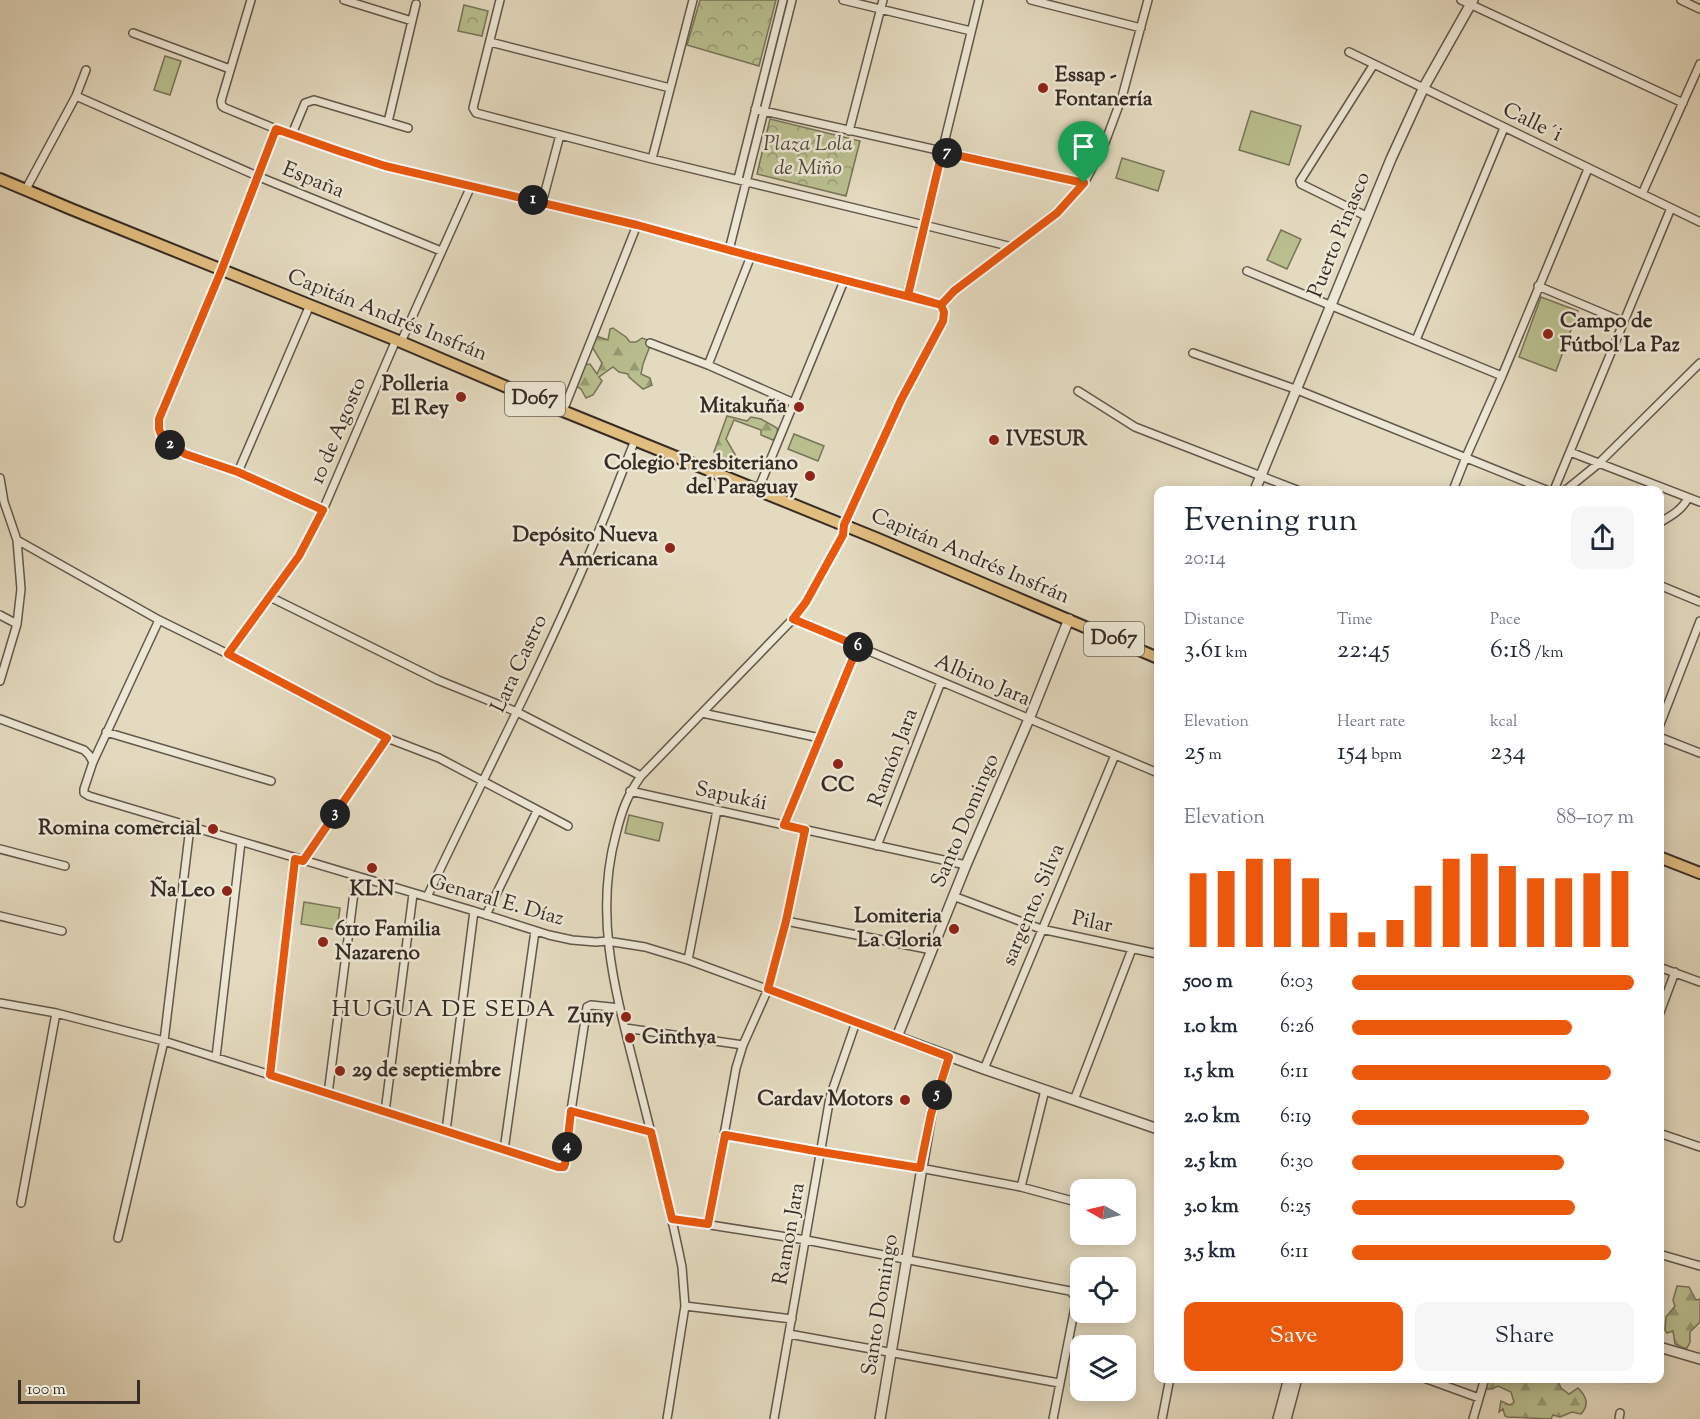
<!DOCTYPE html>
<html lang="en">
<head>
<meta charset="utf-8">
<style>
  body { margin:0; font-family:"Sorts Mill Goudy",serif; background:#f6f6f7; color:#1f2937; height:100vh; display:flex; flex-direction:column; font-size:22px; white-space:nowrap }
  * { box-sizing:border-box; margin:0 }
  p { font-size:20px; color:#747a83 }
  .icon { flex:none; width:33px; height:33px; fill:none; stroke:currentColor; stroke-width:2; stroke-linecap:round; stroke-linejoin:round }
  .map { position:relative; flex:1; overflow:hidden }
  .details { position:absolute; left:1154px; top:486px; width:510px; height:897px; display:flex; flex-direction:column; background:#fff; border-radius:12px; box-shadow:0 3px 15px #0003 }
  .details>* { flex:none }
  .needle { width:39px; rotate:278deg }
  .tools { position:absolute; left:1070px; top:1179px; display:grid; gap:12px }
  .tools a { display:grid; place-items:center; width:66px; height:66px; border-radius:12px; background:#fff; box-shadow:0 3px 15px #0003; font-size:30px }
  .scale { position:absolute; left:18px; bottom:15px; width:122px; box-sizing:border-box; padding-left:6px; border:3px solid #362b25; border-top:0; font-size:16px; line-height:21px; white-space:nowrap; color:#362b25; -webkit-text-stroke:4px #ede7d5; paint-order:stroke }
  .pin { position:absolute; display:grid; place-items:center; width:51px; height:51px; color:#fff; margin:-62px -26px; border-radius:50% 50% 50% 0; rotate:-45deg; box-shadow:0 0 6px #0007 }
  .pin .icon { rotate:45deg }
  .km { position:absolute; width:30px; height:30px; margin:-15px; border-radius:50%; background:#222; color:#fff; font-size:16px; line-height:30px; text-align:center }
  .round { display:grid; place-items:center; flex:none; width:63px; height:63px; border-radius:12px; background:#f6f6f7 }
  .overview { display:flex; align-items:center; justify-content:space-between; height:102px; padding:0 30px }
  h1 { font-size:33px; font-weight:600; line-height:45px }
  .figures { display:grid; grid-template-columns:repeat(3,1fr); gap:9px; height:102px; padding:6px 30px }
  .figures div { display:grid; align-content:center }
  .figures b { font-size:26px; font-weight:600 }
  .figures small { font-size:16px; font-weight:400 }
  .figures p { font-size:16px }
  .chart { height:168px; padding:12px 30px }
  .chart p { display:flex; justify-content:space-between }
  .chart svg { width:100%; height:108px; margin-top:6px; stroke:#ea580c; stroke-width:6 }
  .action { display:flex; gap:12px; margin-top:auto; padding:12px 30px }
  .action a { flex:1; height:69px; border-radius:12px; background:#ea580c; color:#fff; font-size:24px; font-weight:600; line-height:69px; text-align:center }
  .action a+a { background:#f6f6f7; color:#1f2937 }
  ul { padding:0 30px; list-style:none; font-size:20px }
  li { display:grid; grid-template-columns:96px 72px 1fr; align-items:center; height:45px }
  li i { height:15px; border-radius:8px; background:#ea580c }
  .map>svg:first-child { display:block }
</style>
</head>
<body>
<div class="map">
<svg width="1700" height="1419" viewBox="0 0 1700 1419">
  <defs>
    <pattern id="forest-firs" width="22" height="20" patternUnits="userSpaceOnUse" patternTransform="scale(1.5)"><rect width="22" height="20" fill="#b9be8e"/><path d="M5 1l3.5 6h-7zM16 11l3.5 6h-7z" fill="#979b74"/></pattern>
    <pattern id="park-crowns" width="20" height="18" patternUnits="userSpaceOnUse" patternTransform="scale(1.5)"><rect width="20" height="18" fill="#b9be8e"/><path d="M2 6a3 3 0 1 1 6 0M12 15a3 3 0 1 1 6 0" fill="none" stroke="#979b74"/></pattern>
  </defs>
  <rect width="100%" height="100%" fill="#e4dabf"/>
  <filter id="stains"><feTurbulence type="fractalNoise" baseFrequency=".00333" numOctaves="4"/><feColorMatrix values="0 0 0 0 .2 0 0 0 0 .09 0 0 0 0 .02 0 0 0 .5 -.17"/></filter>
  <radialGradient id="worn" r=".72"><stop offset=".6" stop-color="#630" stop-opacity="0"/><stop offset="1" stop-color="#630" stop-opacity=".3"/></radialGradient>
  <path fill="#b9be8e" stroke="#78745a" stroke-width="1.5" d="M165,56L181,61L170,95L154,90Z
    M1251,111L1301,126L1289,165L1239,150Z
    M1122,158L1164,171L1158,191L1116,178Z
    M1281,230L1301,239L1287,269L1267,260Z
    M1541,297L1578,311L1556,371L1519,357Z
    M794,434L824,446L818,461L788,449Z
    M629,815L663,823L659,841L625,833Z
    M304,902L340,908L337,930L301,924Z"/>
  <path fill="url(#forest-firs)" stroke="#78745a" stroke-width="1.5" d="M613,328L626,337L630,342H636L642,338L648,340L650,346L643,364L641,374L650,378L652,385L643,389L629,377L628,374L619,372L613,367L599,377L602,381L593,395L586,398L581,389L573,384L574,381L581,375L584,365L590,364L597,374L602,363L591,345L596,336L608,340L610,329Z
    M727,416L747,421L751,417L761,419L777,428L778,435L773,440L761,435V430L734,420L726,439L736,456L730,460L724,461L717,458L714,452Z
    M1677,1286L1689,1287L1696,1300L1700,1299V1322L1690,1332V1342L1687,1348H1684L1675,1344L1673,1331L1667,1333L1665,1330L1666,1317L1675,1306L1673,1300Z
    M1483,1379H1557L1561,1388L1569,1394L1578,1388C1586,1396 1590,1404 1581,1414L1572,1412L1560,1417L1553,1415L1551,1419L1508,1417L1505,1416L1503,1409L1499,1412L1501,1401L1510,1405L1514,1402L1511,1392L1498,1386L1492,1389H1486L1482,1384Z"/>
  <path fill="url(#park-crowns)" stroke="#78745a" stroke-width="1.5" d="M700,0H776L759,66L687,45Z
    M464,5L488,11L482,36L458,31Z
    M770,119L860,141L846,196L757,174Z"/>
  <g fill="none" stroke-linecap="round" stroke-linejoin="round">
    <defs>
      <path id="minor" d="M251,0L221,101L222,106L225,108L276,129L339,151L385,166L637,225L751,256L941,305
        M344,0L412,21
        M500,0L473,108L476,113L652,159L924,225L1012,247
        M843,0L971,31
        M1031,0L1141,28
        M1461,0L1683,103
        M1681,0L1700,9
        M133,33L230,69
        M490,42L670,88
        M1349,52L1700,222
        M76,96L257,176L441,251
        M755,109L1084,183
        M388,122L416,4
        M276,129L222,269L159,419C158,425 158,432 162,437C176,457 215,464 237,472C266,483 294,497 323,510
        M849,131L883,0
        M292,134L305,103L314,100L408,128
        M652,159L693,0
        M738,179L783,0
        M26,189L76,96L86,70
        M1642,194L1700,64
        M542,203L560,135
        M1366,216L1301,184L1300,181L1374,64
        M729,250L792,0
        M1247,271L1502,376L1466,457L1453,490
        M1538,286L1624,322
        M907,295L979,0
        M1416,340L1504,128
        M401,342L471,186
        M650,343L708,365L794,403
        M1193,353L1295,389L1546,490
        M708,365L751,256
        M1502,376L1588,169
        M1078,391L1135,427L1297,490
        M563,411L637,225
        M1570,452L1700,502
        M238,472L310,305
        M0,478L4,502L17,540L21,589L17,624L0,681
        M758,490L844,281
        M1554,490L1671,208
        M1566,490L1598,464L1700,363
        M1659,523C1671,516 1682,510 1688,498
        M17,540L159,620L228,654L387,738L439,758L568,826
        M1659,585L1700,602
        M270,597L438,680L517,712L641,776
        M0,615L17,624
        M793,619L1158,773
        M159,620L93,762L84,789V793L89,796L474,911L549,935L572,940L596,942L607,941L645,947L688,960L897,1037
        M228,654L299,557L323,510L396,340
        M702,713L820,738
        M0,719L84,750L89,755L93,762
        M1659,727L1700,621
        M106,732L271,781
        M1659,737L1700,753
        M630,791L966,865
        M784,825L858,647
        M877,846L941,682
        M0,849L65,866
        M303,861L387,738
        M953,896L1041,929L1158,954
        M427,897C480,784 538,674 587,559C604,520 619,480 635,440
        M486,915L537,811
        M0,916L62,931
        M786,921L932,950
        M688,960L717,810
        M1659,967L1700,982
        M0,1003L56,1013L164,1041L561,1168L564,1167L567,1158L571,1111L587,1007L591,1005L620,1008
        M1659,1015L1675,972
        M625,1028L743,1045
        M216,1057L241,842
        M984,1069L1115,755
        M270,1075L295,859
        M328,1094L356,877
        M1074,1100L1132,949
        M571,1111L651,1132
        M385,1112L413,894
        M446,1131L474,911
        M1659,1133L1700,1147
        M725,1135L821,1152L920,1168L1021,1187L1080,1203
        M504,1150L535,931
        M1021,1187L1045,1090
        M21,1203L56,1013
        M672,1219L806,1240L1070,1291L1074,1295L1076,1302L1053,1419
        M708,1224L736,1068L743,1045L768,989L786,921L805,830
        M118,1238L164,1041L190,827
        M1659,1254L1700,1266
        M685,1306L792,1319
        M789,1334L1059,1383
        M1424,1378L1479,1398
        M667,1419L685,1306L682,1267C670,1207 655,1148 640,1089C619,1004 592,922 616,834C622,810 627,796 641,776L793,619L806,602L843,535L844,525L901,400L943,321L944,312L941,305L954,291L1057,212L1084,183L1103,148L1122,97L1148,0
        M774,1419L830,1097L856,1022
        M1162,1419L1170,1378
        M1473,1419L1485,1378
        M1619,1419L1620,1413"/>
      <path id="tertiary" d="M1255,490L1391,159L1424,87L1473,0
        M1069,619L1029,719L966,865L897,1037L984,1069L1158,1129
        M1659,1347L1700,1359
        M880,1419L931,1114L949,1057
        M1278,1419L1289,1378
        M1286,1419L1297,1378"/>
      <path id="primary" d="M0,179L71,209L401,342L563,411L878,539L1158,658
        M1659,857L1700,873"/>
    </defs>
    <use href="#minor" stroke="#62574c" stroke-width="10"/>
    <use href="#tertiary" stroke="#62574c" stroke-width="12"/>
    <use href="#primary" stroke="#362b25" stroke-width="14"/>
    <use href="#minor" stroke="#ede7d5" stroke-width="7"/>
    <use href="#tertiary" stroke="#ede7d5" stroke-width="9"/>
    <use href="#primary" stroke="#e2bd80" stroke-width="10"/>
  </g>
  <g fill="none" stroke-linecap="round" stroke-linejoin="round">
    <defs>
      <path id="route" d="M1084,183L1057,213L954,291L941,305L751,256L637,225L385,166L339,151L276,129L222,269L159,419V429L162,437L185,454L238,472L323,510L299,556L228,654L387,738L303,861L295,859L270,1075L558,1167H564L565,1164L571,1111L651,1132L672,1219L708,1224L725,1135L821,1152L920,1168L931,1114L949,1057L768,989L786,921L805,830L784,825L858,646L793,619L806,602L843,535L844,525L901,400L943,321L944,312L941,305L908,295L942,152L1084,183"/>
    </defs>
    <use href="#route" stroke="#fff" stroke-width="12"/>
    <use href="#route" stroke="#ea580c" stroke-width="8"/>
  </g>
  <g fill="#8f2418" stroke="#ede7d5" stroke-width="2">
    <circle cx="1043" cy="88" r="6"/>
    <circle cx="1548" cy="334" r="6"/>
    <circle cx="461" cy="397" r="6"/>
    <circle cx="799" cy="407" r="6"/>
    <circle cx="994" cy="440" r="6"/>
    <circle cx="810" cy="476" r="6"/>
    <circle cx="670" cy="548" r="6"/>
    <circle cx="838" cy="764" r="6"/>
    <circle cx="213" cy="829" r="6"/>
    <circle cx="372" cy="868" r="6"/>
    <circle cx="227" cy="891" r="6"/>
    <circle cx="954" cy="929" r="6"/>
    <circle cx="323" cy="942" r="6"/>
    <circle cx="626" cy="1017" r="6"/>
    <circle cx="630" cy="1038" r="6"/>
    <circle cx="340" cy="1071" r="6"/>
    <circle cx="905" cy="1100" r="6"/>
  </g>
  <g text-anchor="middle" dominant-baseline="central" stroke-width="5" stroke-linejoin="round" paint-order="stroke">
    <g fill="#ede7d5" stroke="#6d635a" stroke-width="1.5">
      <rect x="505" y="382" width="60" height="34" rx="4.5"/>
      <rect x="1084" y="622" width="60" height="34" rx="4.5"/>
    </g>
    <g font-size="20" font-weight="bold" fill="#362b25">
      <text x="535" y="399">D067</text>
      <text x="1114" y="639">D067</text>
    </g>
    <g font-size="21" font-weight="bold" fill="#362b25" stroke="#ede7d5" text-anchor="end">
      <text x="1055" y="76" text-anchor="start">Essap -<tspan x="1055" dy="24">Fontanería</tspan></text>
      <text x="1560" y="322" text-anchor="start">Campo de<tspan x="1560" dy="24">Fútbol La Paz</tspan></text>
      <text x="449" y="385">Polleria<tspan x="449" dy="24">El Rey</tspan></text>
      <text x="787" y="407">Mitakuña</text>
      <text x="1006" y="440" text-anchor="start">IVESUR</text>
      <text x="798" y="464">Colegio Presbiteriano<tspan x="798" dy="24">del Paraguay</tspan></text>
      <text x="658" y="536">Depósito Nueva<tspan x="658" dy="24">Americana</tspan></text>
      <text x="838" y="786" text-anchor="middle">CC</text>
      <text x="201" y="829">Romina comercial</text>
      <text x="372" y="890" text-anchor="middle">KLN</text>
      <text x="215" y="891">Ña Leo</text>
      <text x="942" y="917">Lomiteria<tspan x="942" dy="24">La Gloria</tspan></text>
      <text x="335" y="930" text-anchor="start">6110 Familia<tspan x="335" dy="24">Nazareno</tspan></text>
      <text x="614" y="1017">Zuny</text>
      <text x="642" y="1038" text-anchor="start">Cinthya</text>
      <text x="352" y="1071" text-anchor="start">29 de septiembre</text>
      <text x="893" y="1100">Cardav Motors</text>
    </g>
    <g font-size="21" fill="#362b25" stroke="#ede7d5">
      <text transform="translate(1532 123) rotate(26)">Calle´i</text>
      <text transform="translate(313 181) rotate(22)">España</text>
      <text transform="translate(1340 235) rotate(-68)">Puerto Pinasco</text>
      <text transform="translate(387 316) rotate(22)">Capitán Andrés Insfrán</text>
      <text transform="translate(339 431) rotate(-67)">10 de Agosto</text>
      <text transform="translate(970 557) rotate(23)">Capitán Andrés Insfrán</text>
      <text transform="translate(520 664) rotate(-65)">Lara Castro</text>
      <text transform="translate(982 681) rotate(23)">Albino Jara</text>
      <text transform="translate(894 758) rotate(-69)">Ramón Jara</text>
      <text transform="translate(731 797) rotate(12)">Sapukái</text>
      <text transform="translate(966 821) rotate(-67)">Santo Domingo</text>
      <text transform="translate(496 901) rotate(16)">Genaral E. Díaz</text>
      <text transform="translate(1034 905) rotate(-67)">sargento. Silva</text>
      <text transform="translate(1092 923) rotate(12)">Pilar</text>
      <text transform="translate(790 1234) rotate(-80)">Ramon Jara</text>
      <text transform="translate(881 1305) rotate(-81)">Santo Domingo</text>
    </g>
    <g font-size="21" font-style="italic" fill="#50483a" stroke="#ede7d5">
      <text x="808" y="145">Plaza Lola<tspan x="808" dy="24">de Miño</tspan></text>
    </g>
    <g font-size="24" letter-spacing="1.5" fill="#362b25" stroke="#ede7d5">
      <text x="444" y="1010">HUGUA DE SEDA</text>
    </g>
  </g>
  <rect width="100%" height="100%" filter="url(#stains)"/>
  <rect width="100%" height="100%" fill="url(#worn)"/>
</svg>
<div class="tools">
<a><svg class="needle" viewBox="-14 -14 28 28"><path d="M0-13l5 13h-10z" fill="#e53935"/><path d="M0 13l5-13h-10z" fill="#747a83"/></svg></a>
<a><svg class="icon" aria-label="locate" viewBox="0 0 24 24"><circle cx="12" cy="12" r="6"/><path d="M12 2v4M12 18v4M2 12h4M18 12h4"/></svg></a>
<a><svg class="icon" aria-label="layers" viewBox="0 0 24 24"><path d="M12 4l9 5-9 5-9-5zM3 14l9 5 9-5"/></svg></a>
</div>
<div class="scale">100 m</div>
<div class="pin" style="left:1084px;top:183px;background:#1e9e55"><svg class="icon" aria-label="arrive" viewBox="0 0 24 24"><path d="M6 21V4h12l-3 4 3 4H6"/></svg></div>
<b class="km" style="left:533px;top:200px">1</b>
<b class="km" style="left:170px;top:445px">2</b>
<b class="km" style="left:335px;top:814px">3</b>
<b class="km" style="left:567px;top:1147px">4</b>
<b class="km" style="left:937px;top:1095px">5</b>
<b class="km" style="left:858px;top:647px">6</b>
<b class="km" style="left:947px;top:153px">7</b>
<section class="details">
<div class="overview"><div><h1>Evening run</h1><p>20:14</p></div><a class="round"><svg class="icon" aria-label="share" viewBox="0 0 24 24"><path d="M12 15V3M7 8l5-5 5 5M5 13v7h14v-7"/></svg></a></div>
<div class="figures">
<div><p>Distance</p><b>3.61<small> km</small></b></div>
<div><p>Time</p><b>22:45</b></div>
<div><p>Pace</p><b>6:18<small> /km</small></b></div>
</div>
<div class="figures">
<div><p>Elevation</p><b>25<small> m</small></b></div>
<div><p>Heart rate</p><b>154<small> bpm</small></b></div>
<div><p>kcal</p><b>234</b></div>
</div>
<div class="chart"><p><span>Elevation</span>88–107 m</p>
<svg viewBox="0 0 160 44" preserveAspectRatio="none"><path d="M5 44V14M15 44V13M25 44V8M35 44V8M45 44V16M55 44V30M65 44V38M75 44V33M85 44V19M95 44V8M105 44V6M115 44V11M125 44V16M135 44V16M145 44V14M155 44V13"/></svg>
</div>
<ul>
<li><b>500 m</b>6:03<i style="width:100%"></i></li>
<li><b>1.0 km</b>6:26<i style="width:78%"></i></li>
<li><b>1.5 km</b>6:11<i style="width:92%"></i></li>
<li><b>2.0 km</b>6:19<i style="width:84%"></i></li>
<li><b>2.5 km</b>6:30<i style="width:75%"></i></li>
<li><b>3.0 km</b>6:25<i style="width:79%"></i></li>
<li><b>3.5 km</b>6:11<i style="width:92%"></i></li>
</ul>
<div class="action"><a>Save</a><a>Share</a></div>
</section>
</div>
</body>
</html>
